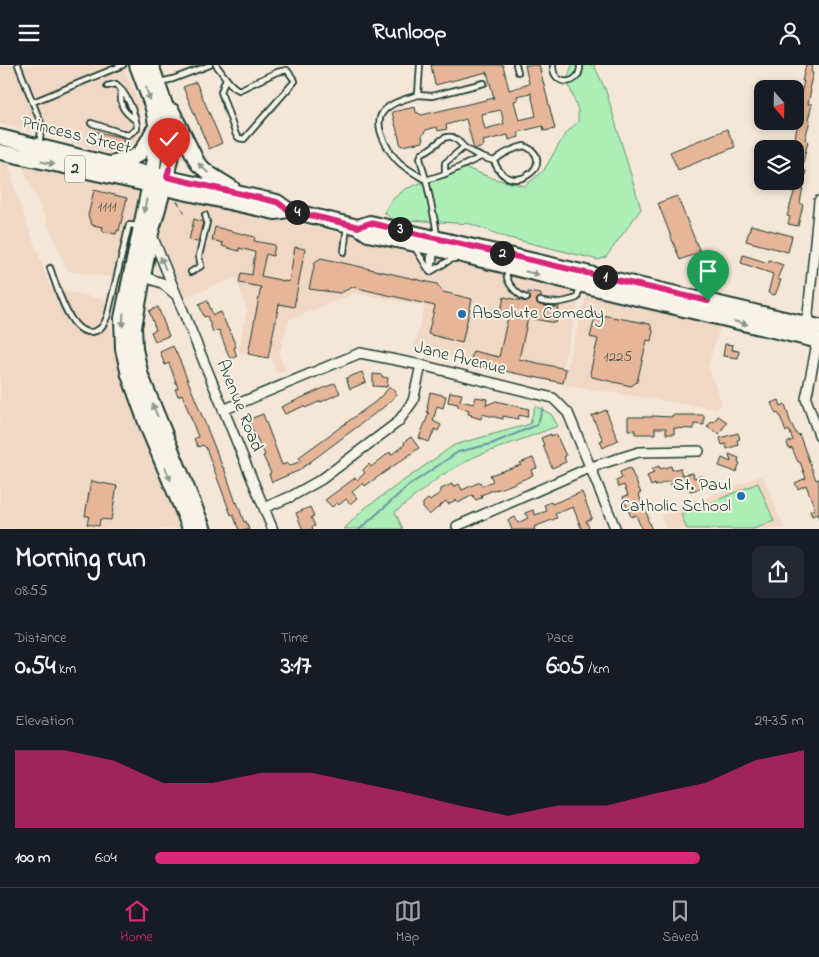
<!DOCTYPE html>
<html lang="en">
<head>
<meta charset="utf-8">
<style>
  body { margin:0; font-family:"Indie Flower",sans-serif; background:#242831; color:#f1f3f6; height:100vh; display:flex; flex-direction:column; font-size:19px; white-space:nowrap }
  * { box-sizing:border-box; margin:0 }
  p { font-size:16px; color:#9ea1a6 }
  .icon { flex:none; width:28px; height:28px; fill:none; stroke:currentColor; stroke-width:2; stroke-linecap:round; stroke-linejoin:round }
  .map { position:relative; height:464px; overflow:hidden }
  .details { display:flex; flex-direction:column; background:#171b24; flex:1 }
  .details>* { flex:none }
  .needle { width:32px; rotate:160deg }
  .fabs { position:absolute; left:754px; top:15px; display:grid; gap:10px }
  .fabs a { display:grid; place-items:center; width:50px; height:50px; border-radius:10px; background:#171b24; box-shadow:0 2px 8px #0003; font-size:25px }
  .pin { position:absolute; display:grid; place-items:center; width:42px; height:42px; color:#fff; margin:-51px -21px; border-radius:50% 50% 50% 0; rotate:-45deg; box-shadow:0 0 5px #0007 }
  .pin .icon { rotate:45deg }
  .km { position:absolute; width:25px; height:25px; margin:-12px; border-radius:50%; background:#222; color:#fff; font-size:14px; line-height:25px; text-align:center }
  .round { display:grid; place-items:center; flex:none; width:52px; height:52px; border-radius:10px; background:#242831 }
  .overview { display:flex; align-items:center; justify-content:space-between; height:85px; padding:0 15px }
  h1 { font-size:28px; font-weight:700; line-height:38px }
  .metrics { display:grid; grid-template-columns:repeat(3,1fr); gap:8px; height:85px; padding:5px 15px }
  .metrics div { display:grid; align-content:center }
  .metrics b { font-size:25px; font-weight:700 }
  .metrics small { font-size:14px; font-weight:400 }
  .metrics p { font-size:14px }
  .chart { height:140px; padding:10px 15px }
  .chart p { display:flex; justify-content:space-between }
  .chart svg { width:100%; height:90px; margin-top:5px; fill:#db2777; opacity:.7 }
  ul { padding:0 15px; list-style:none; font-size:16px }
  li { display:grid; grid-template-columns:80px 60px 1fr; align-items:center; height:38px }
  li i { height:12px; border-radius:6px; background:#db2777 }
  header { display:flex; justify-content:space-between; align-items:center; height:65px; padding:0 15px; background:#171b24; font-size:22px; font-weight:700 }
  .dock { display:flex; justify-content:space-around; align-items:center; height:70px; border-top:1px solid #363941; background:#171b24; font-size:14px; color:#9ea1a6 }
  .dock a { display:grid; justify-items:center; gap:2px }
  .dock .on { color:#db2777 }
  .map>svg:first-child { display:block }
</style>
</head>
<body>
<header><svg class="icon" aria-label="menu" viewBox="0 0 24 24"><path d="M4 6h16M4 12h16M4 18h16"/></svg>Runloop<svg class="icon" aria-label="person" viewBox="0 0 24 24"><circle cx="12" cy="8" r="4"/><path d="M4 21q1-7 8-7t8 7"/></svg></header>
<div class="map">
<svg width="819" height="465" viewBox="0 0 819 465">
  <rect width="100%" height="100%" fill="#f4e7d8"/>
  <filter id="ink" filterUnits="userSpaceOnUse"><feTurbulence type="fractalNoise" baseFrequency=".02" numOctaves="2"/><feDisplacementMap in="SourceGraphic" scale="10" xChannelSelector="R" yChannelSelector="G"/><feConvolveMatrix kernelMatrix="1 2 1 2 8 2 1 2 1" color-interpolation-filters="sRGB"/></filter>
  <g filter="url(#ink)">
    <path fill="#f0d8c5" d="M0,0H123L141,42L136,45L141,60L136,82L111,89L44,69L0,59Z
      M0,97L9,99L16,129L51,224L108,235L111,269L116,293L186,464L0,465Z
      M21,98L138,126L141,131L120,213L68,206Z
      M174,130L581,224L560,313L413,285L425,241L355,228L289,255L279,290L285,305L277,309L271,294L238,287L247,245L236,213L185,232L160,174L167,133Z
      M587,228L720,262L708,301L722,339L717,344L562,320Z
      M762,410L785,464H666L661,451Z"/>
    <path fill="#adedb6" stroke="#669575" d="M572,0H594L606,26L641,144L606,192L599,195L505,172L471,159L392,154L384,147L392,135L405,124L463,102L495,114L525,121L544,105L565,69L578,57V45L567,15Z
      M535,341L551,349L558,361L474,392L442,410L395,447L403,464H344L365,443L454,380L530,359Z
      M758,418L774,456L754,464H687L681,450Z"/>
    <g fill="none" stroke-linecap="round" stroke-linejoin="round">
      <path stroke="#6995aa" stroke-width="2" d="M359,465L408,421L458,387L491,379L537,360L543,343"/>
    </g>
    <path fill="#e7b698" stroke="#1f3d34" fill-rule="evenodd" d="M431,0H503L509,25L529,19L525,0H539L555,64L544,66L543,61L518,67L519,72L509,75L508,70L483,76L484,80L480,83L474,84L466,54L446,60L447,64L438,66L437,62L426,65L422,71L423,77L401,81L392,47L415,42L416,47L422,50L494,33L487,7L435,20ZM531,28L536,51L519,55L514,36L518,35L517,31ZM501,45L504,59L485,64L481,49Z
      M806,0H813L811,7L813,8L809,24L811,25L808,39H812L808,55H810L805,74L808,76L802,101L795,99V84H793L800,46L795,43L797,36H799L804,16H802Z
      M196,17L222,78L209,84L183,22Z
      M727,64L735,82L678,105L670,87Z
      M94,66L124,73L121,86L91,79Z
      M796,104L806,106L800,138L803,140L798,161L788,159L790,152L787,151L795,124H792L793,118H795Z
      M94,125L127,133L119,166L117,165L116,169L102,166L103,162L92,160L88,151Z
      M677,131L700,187L680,195L658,138Z
      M194,154L203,157L198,177L189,175Z
      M751,160L792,171L788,187L746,176Z
      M215,162L255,172L254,176L275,180L273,191L266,189L261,211L289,217L295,182L305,184L294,242L279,239L268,293L248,289L261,222L239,218L241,208L252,210L255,187L239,183V186L222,181L223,178L212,175Z
      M743,190L768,198L769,195L783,200L777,214L781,215L775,230L768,228L773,209L741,198Z
      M321,193L437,219L443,227L472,234L462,278L428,269L435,241L353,222L340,228L309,224L315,197Z
      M528,227L541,229V232L536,235L539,240L559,243L556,258L528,253L519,294L566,304L563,318L470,299L473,286L499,292L508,252L500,250L504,232L527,237L531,234L528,229Z
      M207,235L213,250L221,247L228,264H229L236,282L234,283L237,291L230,294L219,265L213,267L207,251L204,252L199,239Z
      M158,242L169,271L155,276L151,267L156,265L149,246Z
      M596,249L650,259L653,266L651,276L647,275L637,317L631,321L592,312L590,308L598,274L590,272Z
      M725,279L733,280L732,285L739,286L738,293L723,291Z
      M173,281L180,296L223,403H224L236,438L237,437L244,457L246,456L249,465H239L233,449L231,450L206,383L203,380L198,382L194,374L198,372L182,329L178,331L175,324L178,323L169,298L165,300L160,287Z
      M362,307L366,317L350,324L346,313Z
      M373,309L382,310V312L388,313L387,322L373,321Z
      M335,318L340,328L321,337V336L305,343L304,341L285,349L281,342Z
      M390,322L397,329L389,338L298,406L272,417L269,409L271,408L263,391L265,390L248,355L263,349L282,400L288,398L289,401L301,396L299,392L375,337Z
      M430,327L446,331L443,343L437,341L433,356L441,360L438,366L435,364L429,377L419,373L429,348L427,347L428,343H427Z
      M450,327L462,329L460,336L474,339L476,332L487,334L486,340L496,336L529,344L527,352L519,350L518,354L503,351V354L482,349L481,354L471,351L472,350L468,349L469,345L458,342V339L448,337Z
      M779,335L781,341L785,339L790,356L797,370L799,369L816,415L819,414V453L817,449L812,451L810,446L815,444L806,420L798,424L795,418L806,413L800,397H798L792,383L789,384L787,378L793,375L789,365L786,367L780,351L778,348L776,349L771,338Z
      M606,345L618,375L603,383L600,376L603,375L592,351Z
      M672,350H704V360L694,359V364L674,363V369H666V363H655V369H635V365H628V352H652V351L672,352Z
      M718,351L727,357L719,369L707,362L712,356L714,357Z
      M738,368L740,374L737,375L738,380L727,384L726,379L722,380L720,373Z
      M551,369V371L556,369L566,391L564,392L566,397L552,403L543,380H544L541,373Z
      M411,372L419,383L365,421L363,418L352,427L357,433L350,439L346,434L339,440L337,438L332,442L325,435L355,413L357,415L365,408L363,405L369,399L371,402L390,387L391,390L405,379L404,377Z
      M729,389L739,393L738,397L740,398L736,407L719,401L722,393L731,397Z
      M533,393L537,403L531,405L533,410L508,421L496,425V424L481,430L482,433L475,435L473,430L458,438L456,435L448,439L446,436L429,450L423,443V438L428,434L430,436L441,427V424L452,419L453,422L459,419L462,425L480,417L482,421L493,416L490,410L521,400L520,398Z
      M659,401L660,404L671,401L672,405L680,403L682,410L693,408L694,413L701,411L703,423L690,426L689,418L675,421L674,419L670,420L669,416L655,421V419L651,421L647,411L654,408L652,404Z
      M630,403L641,428H639L640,433L648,452L647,453L652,465H642L636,450L631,452L623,432L628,430L624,420L619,422L616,416L622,413L620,407Z
      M91,416L117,421L111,455L100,454L99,461L87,459L89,451H85Z
      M582,427L592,453L586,456L590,465H582L573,442L555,449L557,453L534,462L535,465H512L508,455L515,452L518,458L528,453L525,448L533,445L535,450L547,446L544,440L551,437L552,439Z
      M310,442L314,451L311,452L315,461L312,462L313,465H303L296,448Z"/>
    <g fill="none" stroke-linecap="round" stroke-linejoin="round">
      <defs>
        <path id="service" d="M18,0L42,61L39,79
          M216,0C223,8 229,21 239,25L277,7L287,5L295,16L244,74L239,73L236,70L221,27L226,13
          M420,0L418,30C406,34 391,37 383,47C372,61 389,88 400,98C408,105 417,110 426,115L435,157L437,171
          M516,0L518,7
          M553,0C552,22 581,22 580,0
          M160,17L173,14L210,0
          M121,24C120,42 122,45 136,56
          M418,30L432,31L484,18
          M33,37L123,0
          M91,58L128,70L137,64C137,51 126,27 116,19L107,21
          M524,81C561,95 510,138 494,96C503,88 512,84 524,81Z
          M481,92C476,89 469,86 464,82C457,75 452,67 441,75C435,80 430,85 422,88L420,93L426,115L445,109L481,92L494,96
          M445,109V98L464,82
          M415,183L430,207
          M344,187L347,161
          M50,203C56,219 69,268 90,267C101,267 105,258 108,249L129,160L139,161
          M508,204C507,207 506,210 507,212C508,220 520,232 527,233
          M430,205V192L433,184
          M191,207L201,201L199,191L207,157L205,150
          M430,207L450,195L457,193
          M430,207L433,199L435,187
          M540,236C553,240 564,237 577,233L580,220"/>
        <path id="minor" d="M819,136L808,249L816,284L806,334L819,370
          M151,168L273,465
          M139,210L162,218L175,229
          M223,345L360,288L421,300L553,333L568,348L616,465
          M264,443L292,431L322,414L398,357L413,336L421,300
          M457,461L591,402L639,387L699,386"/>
        <path id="primary" d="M137,0L153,43L156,59V79L152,109L122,253L123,284L129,310L148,363L191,465
          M151,0L169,51L171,68V90L164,122L151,168L134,262L135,284L141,311L204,465
          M172,46L198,99L211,110L232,123
          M0,72L145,108L277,137L288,145L358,162L368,169L434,183L599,224L819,276
          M0,87L275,147L288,145
          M115,97C140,93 142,89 153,66
          M358,162L370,158L819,262"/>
      </defs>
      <use href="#service" stroke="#1f3d34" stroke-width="8"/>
      <use href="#minor" stroke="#1f3d34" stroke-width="12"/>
      <use href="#primary" stroke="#1f3d34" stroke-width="18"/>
      <path stroke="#1f3d34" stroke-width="1" stroke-dasharray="5 4" stroke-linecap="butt" d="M177,136L185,148
        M734,286V284"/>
      <use href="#service" stroke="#f7f3e8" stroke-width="4.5"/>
      <use href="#minor" stroke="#f7f3e8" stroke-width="9"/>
      <use href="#primary" stroke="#f7f3e8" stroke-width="14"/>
    </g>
    <defs><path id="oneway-solid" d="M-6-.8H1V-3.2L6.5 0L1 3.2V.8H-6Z" transform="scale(1.25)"/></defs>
    <g fill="#8b988e">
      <use href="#oneway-solid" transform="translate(148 29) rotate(73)"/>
      <use href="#oneway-solid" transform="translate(48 98) rotate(12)"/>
      <use href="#oneway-solid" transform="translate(203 103) rotate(-136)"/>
      <use href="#oneway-solid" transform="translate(145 141) rotate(103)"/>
      <use href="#oneway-solid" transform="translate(163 198) rotate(-112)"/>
      <use href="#oneway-solid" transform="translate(532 208) rotate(14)"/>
      <use href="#oneway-solid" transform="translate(123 255) rotate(93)"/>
      <use href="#oneway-solid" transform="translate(741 258) rotate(13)"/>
      <use href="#oneway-solid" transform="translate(155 345) rotate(-112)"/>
      <use href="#oneway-solid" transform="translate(168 409) rotate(67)"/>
    </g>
  </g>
  <g fill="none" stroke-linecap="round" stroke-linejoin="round" filter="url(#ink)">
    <defs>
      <path id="route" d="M169,104L167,112L277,137L288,145L347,159L358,162L370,158L708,236"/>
    </defs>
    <use href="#route" stroke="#fff" stroke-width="10"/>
    <use href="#route" stroke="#db2777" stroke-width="6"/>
  </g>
  <g fill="#1f6fb2" stroke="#f7f3e8" stroke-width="2">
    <circle cx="462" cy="249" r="5"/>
    <circle cx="741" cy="431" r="5"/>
  </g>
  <g text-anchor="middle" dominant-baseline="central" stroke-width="4" stroke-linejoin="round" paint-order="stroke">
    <g font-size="15" fill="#515b4d">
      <text x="107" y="142">1111</text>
      <text x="618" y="292">1225</text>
    </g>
    <rect fill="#f7f3e8" stroke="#60746a" stroke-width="1" x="65" y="90.5" width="20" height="27" rx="4"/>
    <g font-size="16" font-weight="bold" fill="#1f3d34">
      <text x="75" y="104">2</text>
    </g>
    <g font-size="18" fill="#1f3d34" stroke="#f7f3e8">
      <text transform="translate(76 71) rotate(14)">Princess Street</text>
      <text transform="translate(460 294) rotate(14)">Jane Avenue</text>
      <text transform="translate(239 341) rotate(68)">Avenue Road</text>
    </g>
    <g font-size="18" fill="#1f3d34" stroke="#f7f3e8" text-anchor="start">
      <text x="472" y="249">Absolute Comedy</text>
      <text x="731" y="421" text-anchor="end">St. Paul<tspan x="731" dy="21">Catholic School</tspan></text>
    </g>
  </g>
</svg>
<div class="fabs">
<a><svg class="needle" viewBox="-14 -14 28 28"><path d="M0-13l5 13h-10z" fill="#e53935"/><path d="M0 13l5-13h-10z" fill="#9ea1a6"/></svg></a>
<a><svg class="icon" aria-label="layers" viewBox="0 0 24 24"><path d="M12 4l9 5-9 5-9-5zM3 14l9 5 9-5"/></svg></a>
</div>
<div class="pin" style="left:708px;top:236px;background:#1e9e55"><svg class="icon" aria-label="arrive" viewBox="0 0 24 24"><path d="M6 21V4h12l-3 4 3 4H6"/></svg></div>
<div class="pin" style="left:169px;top:104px;background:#d93025"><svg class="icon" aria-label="check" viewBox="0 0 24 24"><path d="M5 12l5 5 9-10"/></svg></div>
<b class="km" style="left:605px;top:212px">1</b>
<b class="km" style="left:502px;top:188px">2</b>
<b class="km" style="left:400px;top:164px">3</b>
<b class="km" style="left:297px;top:147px">4</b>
</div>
<section class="details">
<div class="overview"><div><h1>Morning run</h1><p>08:55</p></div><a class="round"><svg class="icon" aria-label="share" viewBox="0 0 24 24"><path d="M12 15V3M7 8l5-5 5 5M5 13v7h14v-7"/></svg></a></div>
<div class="metrics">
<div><p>Distance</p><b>0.54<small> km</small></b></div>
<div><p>Time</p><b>3:17</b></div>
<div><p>Pace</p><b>6:05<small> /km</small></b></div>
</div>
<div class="chart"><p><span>Elevation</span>29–35 m</p>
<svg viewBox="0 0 160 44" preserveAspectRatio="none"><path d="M0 44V6L10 6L20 11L30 22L40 22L50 17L60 17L70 22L80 27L90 33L100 38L110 33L120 33L130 27L140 22L150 11L160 6V44z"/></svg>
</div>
<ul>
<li><b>100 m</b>6:04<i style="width:84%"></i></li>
</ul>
</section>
<nav class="dock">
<a class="on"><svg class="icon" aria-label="home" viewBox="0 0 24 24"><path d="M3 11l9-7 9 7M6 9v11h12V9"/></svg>Home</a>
<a><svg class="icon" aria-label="map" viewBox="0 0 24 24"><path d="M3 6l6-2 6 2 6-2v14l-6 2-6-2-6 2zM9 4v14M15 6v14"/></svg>Map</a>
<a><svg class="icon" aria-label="saved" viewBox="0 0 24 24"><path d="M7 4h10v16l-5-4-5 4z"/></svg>Saved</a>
</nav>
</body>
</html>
